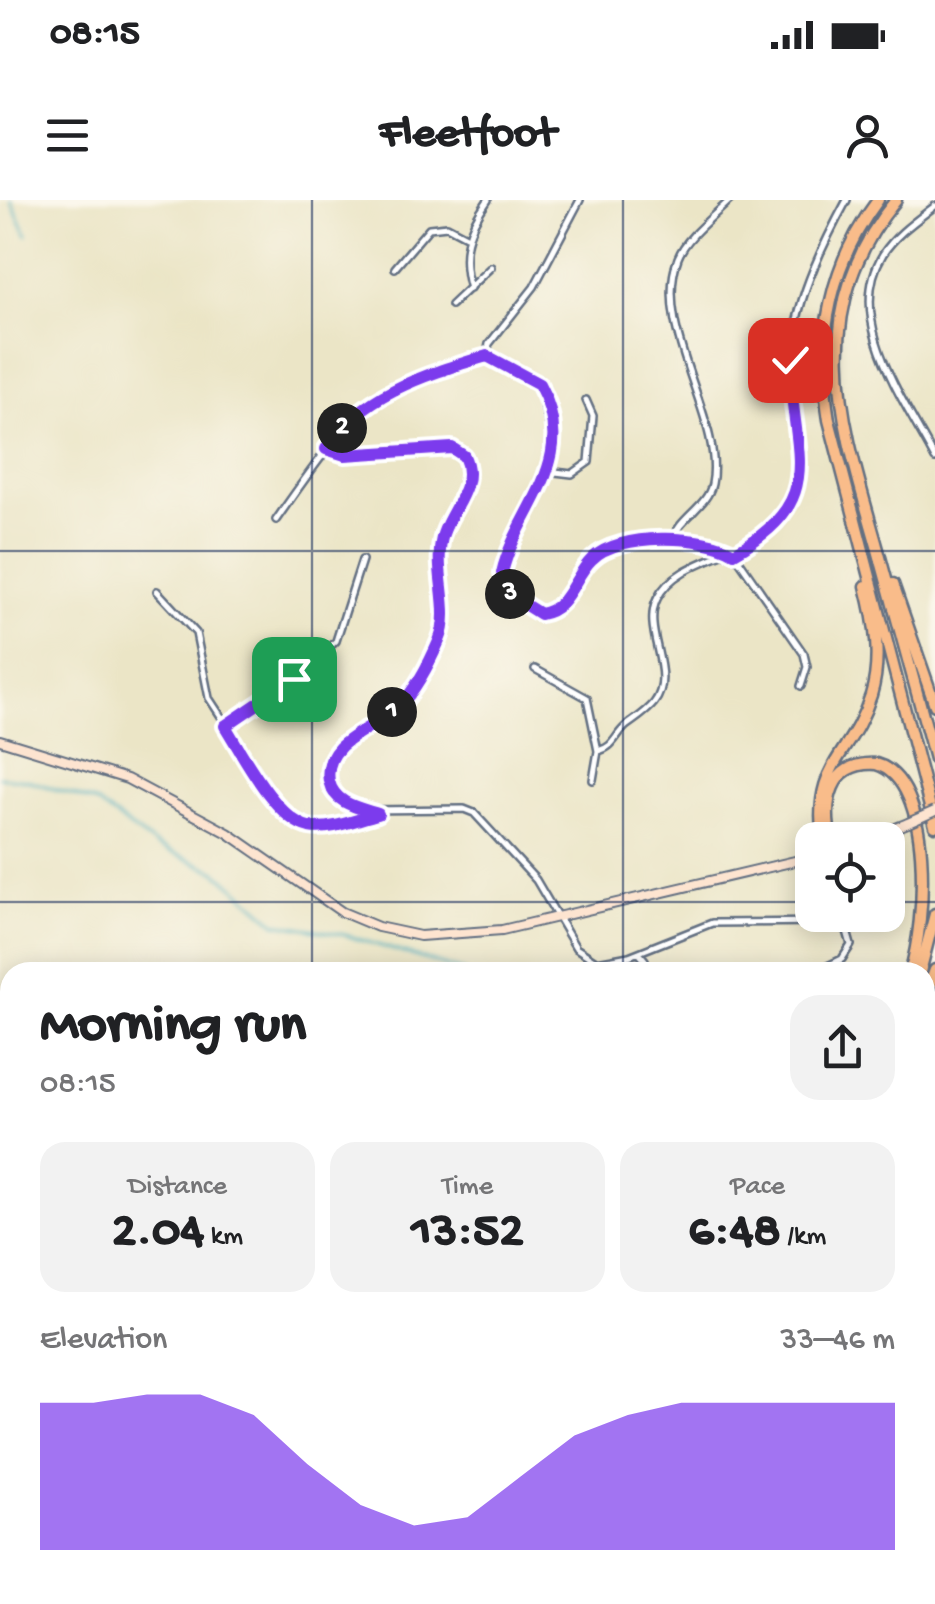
<!DOCTYPE html>
<html lang="en">
<head>
<meta charset="utf-8">
<style>
  body { margin:0; font-family:"Gochi Hand",sans-serif; background:#f2f2f2; color:#202124; height:100vh; display:flex; flex-direction:column; font-size:38px; white-space:nowrap }
  * { box-sizing:border-box; margin:0 }
  p { font-size:32px; color:#757577 }
  .icon { flex:none; width:55px; height:55px; fill:none; stroke:currentColor; stroke-width:2; stroke-linecap:round; stroke-linejoin:round }
  .map { position:relative; flex:1; overflow:hidden }
  .drawer { position:absolute; left:0px; top:762px; width:935px; height:642px; display:flex; flex-direction:column; background:#fff; border-radius:30px 30px 0 0; box-shadow:0 5px 25px #0003 }
  .drawer>* { flex:none }
  .fabs { position:absolute; left:795px; top:622px; display:grid; gap:20px }
  .fabs a { display:grid; place-items:center; width:110px; height:110px; border-radius:20px; background:#fff; box-shadow:0 5px 25px #0003; font-size:50px }
  .pin { position:absolute; display:grid; place-items:center; width:85px; height:85px; color:#fff; margin:-42px; border-radius:20px; box-shadow:0 5px 15px #0006 }
  .km { position:absolute; width:50px; height:50px; margin:-25px; border-radius:50%; background:#222; color:#fff; font-size:28px; line-height:50px; text-align:center }
  .round { display:grid; place-items:center; flex:none; width:105px; height:105px; border-radius:30px; background:#f2f2f2 }
  .head { display:flex; align-items:center; justify-content:space-between; height:170px; padding:0 40px }
  h1 { font-size:55px; font-weight:700; line-height:75px }
  .stats { display:grid; grid-template-columns:repeat(3,1fr); gap:15px; height:170px; padding:10px 40px }
  .stats div { display:grid; align-content:center; border-radius:25px; background:#f2f2f2; text-align:center }
  .stats b { font-size:50px; font-weight:700 }
  .stats small { font-size:28px; font-weight:400 }
  .stats p { font-size:28px }
  .chart { height:280px; padding:20px 40px }
  .chart p { display:flex; justify-content:space-between }
  .chart svg { width:100%; height:180px; margin-top:10px; fill:#7c3aed; opacity:.7 }
  .status { display:flex; justify-content:space-between; align-items:center; height:70px; padding:0 50px; background:#fff; direction:ltr }
  .status svg { height:28px; fill:currentColor }
  header { display:flex; justify-content:space-between; align-items:center; height:130px; padding:0 40px; background:#fff; font-size:45px; font-weight:700 }
  .map>svg:first-child { display:block }
</style>
</head>
<body>
<div class="status"><b>08:15</b><svg viewBox="0 0 49 12"><path d="M0 12V9h3v3zM5 12V6h3v6zM10 12V3h3v9zM15 12V0h3v12zM26 1h20v11H26zM47 4h2v5h-2z"/></svg></div>
<header><svg class="icon" aria-label="menu" viewBox="0 0 24 24"><path d="M4 6h16M4 12h16M4 18h16"/></svg>Fleetfoot<svg class="icon" aria-label="person" viewBox="0 0 24 24"><circle cx="12" cy="8" r="4"/><path d="M4 21q1-7 8-7t8 7"/></svg></header>
<div class="map">
<svg width="935" height="1404" viewBox="0 0 935 1404">
  <rect width="100%" height="100%" fill="#fbf7ec"/>
  <filter id="ink" filterUnits="userSpaceOnUse"><feTurbulence type="fractalNoise" baseFrequency=".01" numOctaves="2"/><feDisplacementMap in="SourceGraphic" scale="20" xChannelSelector="R" yChannelSelector="G"/><feConvolveMatrix kernelMatrix="1 2 1 2 8 2 1 2 1" color-interpolation-filters="sRGB"/></filter>
  <filter id="wash" filterUnits="userSpaceOnUse"><feTurbulence type="fractalNoise" baseFrequency=".0048" numOctaves="4" result="noise"/><feDisplacementMap in="SourceGraphic" scale="40" xChannelSelector="R" yChannelSelector="G"/><feGaussianBlur stdDeviation="2.25" result="paint"/><feColorMatrix in="noise" values="0 0 0 0 0 0 0 0 0 0 0 0 0 0 0 0 0 1.4 0 .05"/><feComposite in="paint" operator="in"/></filter>
  <g filter="url(#wash)">
    <rect width="100%" height="100%" fill="#ebe5c6"/>
    <g fill="none" stroke-linecap="round" stroke-linejoin="round">
      <path stroke="#41adbf" stroke-width="2.5" d="M11,0L27,35
        M0,577L27,580L95,602L157,646L217,672L276,723L345,735L466,772
        M0,892L10,891"/>
    </g>
  </g>
  <g filter="url(#ink)">
    <g fill="none" stroke-linecap="round" stroke-linejoin="round">
      <defs>
        <path id="street" d="M935,6C917,20 896,34 883,54C843,120 906,202 935,259
          M395,68L429,28L447,26L466,36
          M470,89C460,54 467,29 488,0
          M451,105L491,67
          M487,154L489,144L534,87L580,0
          M487,156L539,184L552,238L547,271L502,373C507,398 527,417 553,411C570,399 577,376 590,361C620,325 687,340 725,348L734,353L804,454L807,467L801,486
          M326,249L340,255L452,248L464,255L467,284L445,328L438,363L443,418L438,444L400,506L340,548L329,573L340,600L366,610L464,609L474,613L536,680L576,748L597,762L629,756L712,723L834,722L847,731L851,745L842,759L815,772
          M547,271L572,274L589,262L593,216L586,200
          M276,320C348,217 364,193 487,156
          M672,340C680,317 707,307 712,284C725,220 651,129 678,58C686,37 714,16 730,0
          M157,391L196,433L209,498L283,611C313,636 341,624 375,614
          M535,469L587,498L598,551L593,580
          M225,526L302,473L336,441L362,360
          M598,551C614,547 614,537 625,527C634,520 647,512 654,503C677,474 641,431 657,399C680,350 773,357 795,299C809,264 791,223 790,186C788,117 815,59 847,0
          M639,753L645,760L642,772
          M929,1072L935,1080
          M925,1217L935,1205
          M925,1355L935,1343
          M40,1395L44,1404
          M131,1395L153,1404
          M275,1395L279,1404
          M446,1395L448,1404
          M539,1395L542,1404
          M804,1404L805,1395
          M882,1404L890,1395"/>
        <path id="secondary" d="M0,540L127,579L228,633L342,712L378,727L420,736L502,730L812,657
          M865,640L908,623
          M925,1075L935,1065
          M0,1354L10,1352"/>
        <path id="highway" d="M878,0C829,65 816,141 829,220L935,626
          M896,0C804,112 842,222 877,346C896,417 916,488 935,559
          M893,384L935,505
          M823,640C812,563 851,558 871,495C882,459 875,421 866,386
          M831,640C823,604 829,561 876,564C935,581 926,723 910,772
          M920,772L935,714
          M925,797L935,770
          M925,817L935,796
          M0,1150L10,1147
          M0,1164L10,1160"/>
      </defs>
      <use href="#street" stroke="#646f82" stroke-width="10"/>
      <use href="#secondary" stroke="#646f82" stroke-width="12"/>
      <use href="#highway" stroke="#646f82" stroke-width="15"/>
      <use href="#street" stroke="#fff" stroke-width="5"/>
      <use href="#secondary" stroke="#fde4d0" stroke-width="8"/>
      <use href="#highway" stroke="#f9bc8a" stroke-width="10"/>
      <defs>
        <path id="rail" d="M925,904L935,899
          M0,1315L10,1310"/>
      </defs>
      <use href="#rail" stroke="#1b2f5e" stroke-width="6"/>
      <use href="#rail" stroke="#fbf7ec" stroke-width="2.5" stroke-dasharray="8" stroke-linecap="butt"/>
      <defs>
        <path id="secondary-bridge" d="M908,623L935,611"/>
      </defs>
      <use href="#secondary-bridge" stroke="#646f82" stroke-width="12" stroke-linecap="butt"/>
      <use href="#secondary-bridge" stroke="#fde4d0" stroke-width="8"/>
    </g>
  </g>
  <g fill="none" stroke-linecap="round" stroke-linejoin="round" filter="url(#ink)">
    <defs>
      <path id="route" d="M294,479L225,526C242,553 276,620 309,627C331,631 357,619 378,614C359,608 334,604 329,581C322,540 376,529 399,507C415,490 430,462 439,441C453,409 432,369 443,334C452,307 478,285 464,256L452,248L345,255L326,249C361,193 428,174 487,156L539,184C582,261 517,308 502,373L513,397L540,414C569,410 573,377 592,359C618,332 704,334 734,353C832,298 790,251 790,160"/>
    </defs>
    <use href="#route" stroke="#fff" stroke-width="20"/>
    <use href="#route" stroke="#7c3aed" stroke-width="12"/>
  </g>
  <path fill="none" stroke="#1b2f5e" stroke-width="2.5" stroke-opacity="0.55" d="M312,0V772M623,0V772M0,351H935M0,702H812M888,702H935M0,1053H10M925,1053H935M312,1395V1404M623,1395V1404"/>
</svg>
<div class="fabs">
<a><svg class="icon" aria-label="locate" viewBox="0 0 24 24"><circle cx="12" cy="12" r="6"/><path d="M12 2v4M12 18v4M2 12h4M18 12h4"/></svg></a>
</div>
<div class="pin" style="left:294px;top:479px;background:#1e9e55"><svg class="icon" aria-label="arrive" viewBox="0 0 24 24"><path d="M6 21V4h12l-3 4 3 4H6"/></svg></div>
<div class="pin" style="left:790px;top:160px;background:#d93025"><svg class="icon" aria-label="check" viewBox="0 0 24 24"><path d="M5 12l5 5 9-10"/></svg></div>
<b class="km" style="left:392px;top:512px">1</b>
<b class="km" style="left:342px;top:228px">2</b>
<b class="km" style="left:510px;top:394px">3</b>
<section class="drawer">
<div class="head"><div><h1>Morning run</h1><p>08:15</p></div><a class="round"><svg class="icon" aria-label="share" viewBox="0 0 24 24"><path d="M12 15V3M7 8l5-5 5 5M5 13v7h14v-7"/></svg></a></div>
<div class="stats">
<div><p>Distance</p><b>2.04<small> km</small></b></div>
<div><p>Time</p><b>13:52</b></div>
<div><p>Pace</p><b>6:48<small> /km</small></b></div>
</div>
<div class="chart"><p><span>Elevation</span>33–46 m</p>
<svg viewBox="0 0 160 44" preserveAspectRatio="none"><path d="M0 44V8L10 8L20 6L30 6L40 11L50 23L60 33L70 38L80 36L90 26L100 16L110 11L120 8L130 8L140 8L150 8L160 8V44z"/></svg>
</div>
</section>
</div>
</body>
</html>
